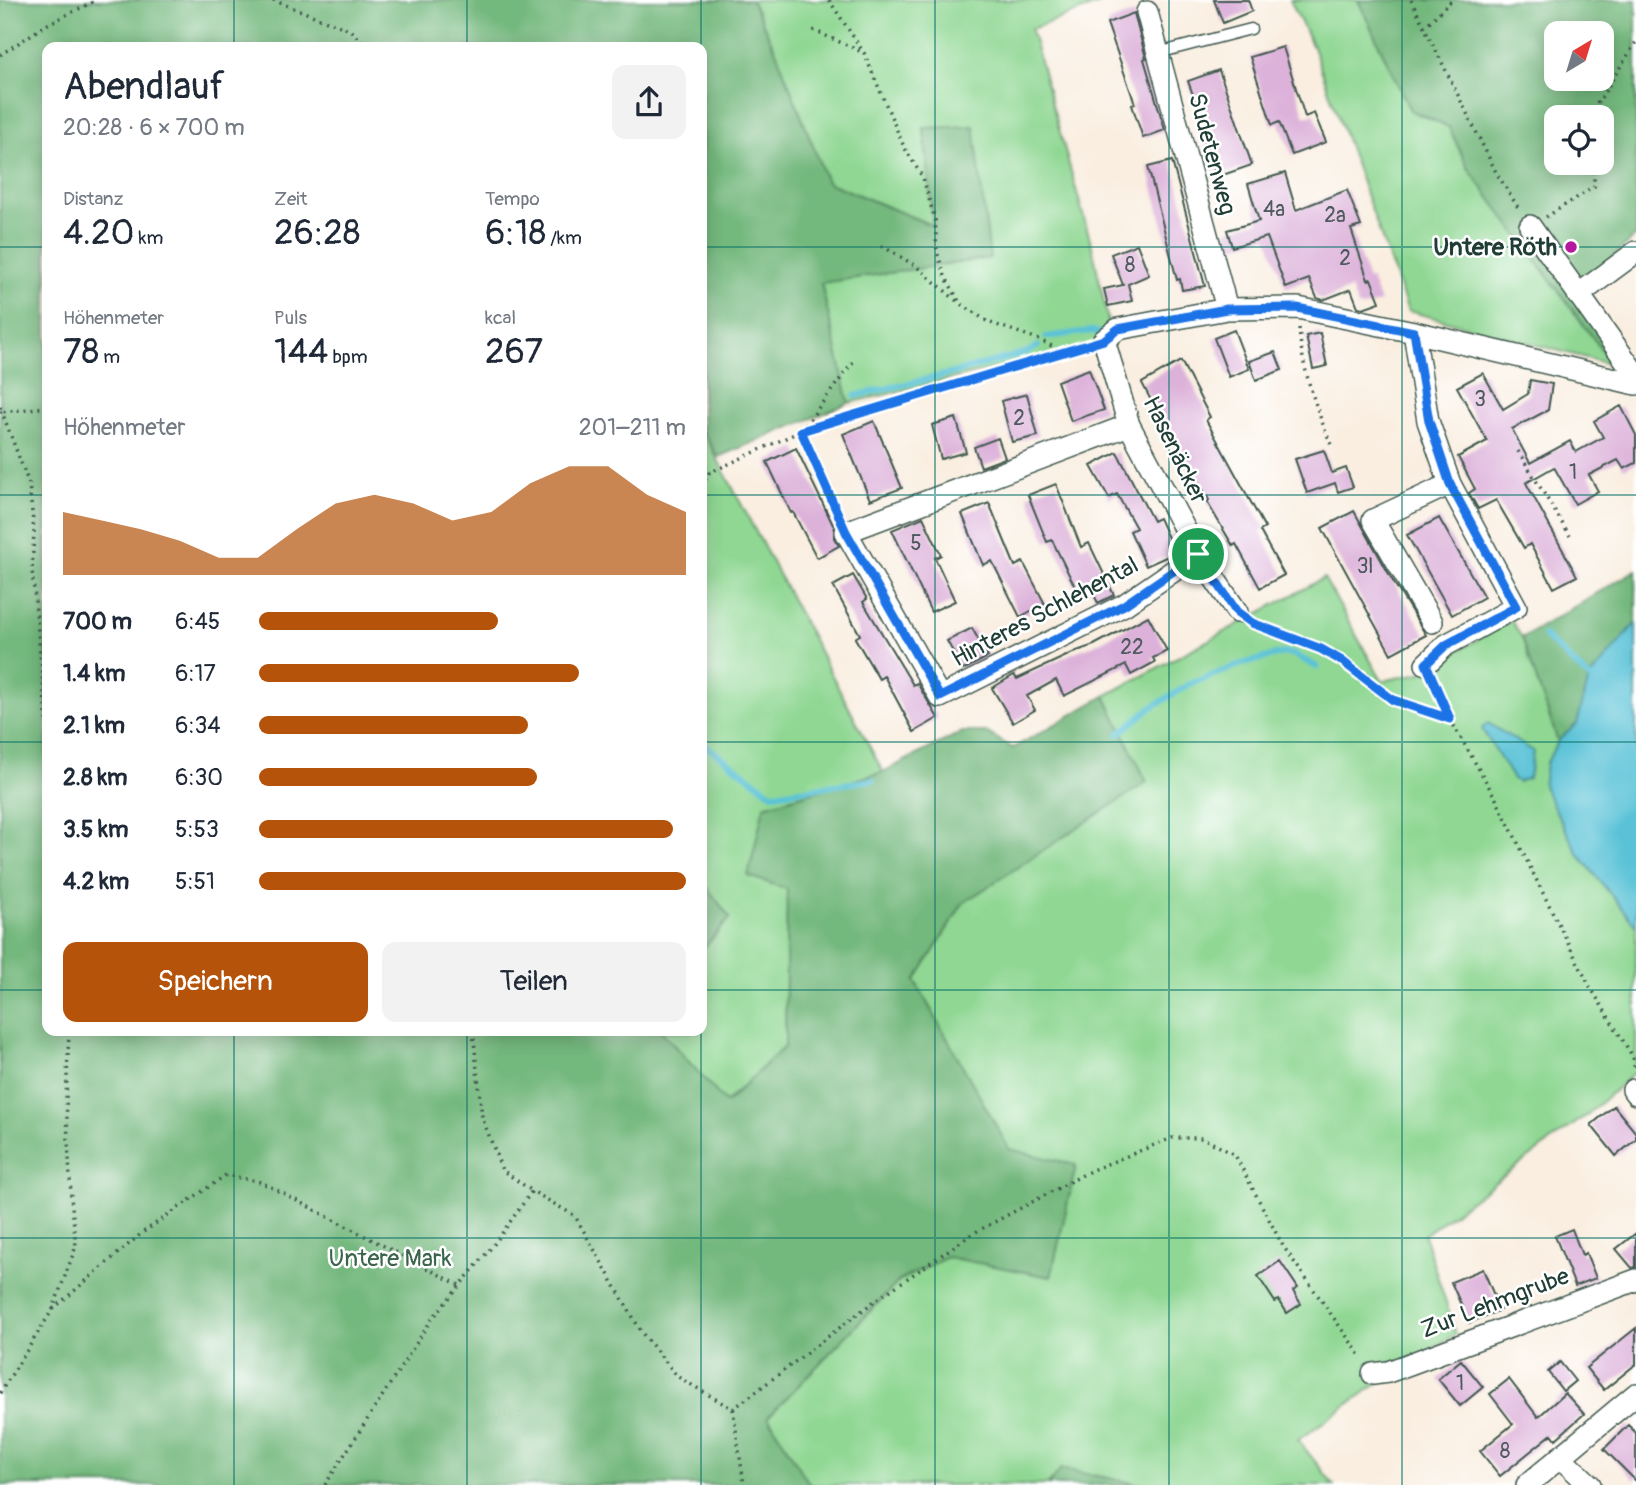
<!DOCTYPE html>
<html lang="de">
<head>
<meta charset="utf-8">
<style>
  body { margin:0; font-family:Pangolin,sans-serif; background:#f2f2f3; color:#1f2937; height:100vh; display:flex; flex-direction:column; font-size:26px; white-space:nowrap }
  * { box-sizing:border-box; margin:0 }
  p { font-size:23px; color:#747a83 }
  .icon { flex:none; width:38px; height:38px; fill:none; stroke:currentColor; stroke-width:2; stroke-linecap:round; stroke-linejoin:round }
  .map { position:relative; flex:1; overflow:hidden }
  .drawer { position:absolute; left:42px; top:42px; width:665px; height:994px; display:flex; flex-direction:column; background:#fff; border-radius:14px; box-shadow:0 4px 18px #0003 }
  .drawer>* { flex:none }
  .needle { width:46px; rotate:38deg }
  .buttons { position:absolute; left:1544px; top:21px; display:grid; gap:14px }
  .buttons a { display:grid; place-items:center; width:70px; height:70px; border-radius:14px; background:#fff; box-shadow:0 4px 18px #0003; font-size:35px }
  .pin { position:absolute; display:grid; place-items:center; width:60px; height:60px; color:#fff; margin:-30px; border:4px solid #fff; border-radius:50%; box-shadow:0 2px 7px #0007 }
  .round { display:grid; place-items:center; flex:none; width:74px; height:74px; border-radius:14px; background:#f2f2f3 }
  .head { display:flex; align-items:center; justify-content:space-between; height:119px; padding:0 21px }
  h1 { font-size:38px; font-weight:600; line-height:52px }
  .stats { display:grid; grid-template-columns:repeat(3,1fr); gap:10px; height:119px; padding:7px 21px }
  .stats div { display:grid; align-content:center }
  .stats b { font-size:35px; font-weight:600 }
  .stats small { font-size:19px; font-weight:400 }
  .stats p { font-size:19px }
  .chart { height:196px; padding:14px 21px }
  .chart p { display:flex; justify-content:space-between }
  .chart svg { width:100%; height:126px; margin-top:7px; fill:#b45309; opacity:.7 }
  .primary-button { display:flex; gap:14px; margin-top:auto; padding:14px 21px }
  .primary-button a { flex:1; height:80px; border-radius:14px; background:#b45309; color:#fff; font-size:28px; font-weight:600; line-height:80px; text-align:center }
  .primary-button a+a { background:#f2f2f3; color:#1f2937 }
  ul { padding:0 21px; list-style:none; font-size:23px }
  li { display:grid; grid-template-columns:112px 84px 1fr; align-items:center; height:52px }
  li i { height:18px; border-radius:9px; background:#b45309 }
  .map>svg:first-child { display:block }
</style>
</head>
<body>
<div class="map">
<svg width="1636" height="1485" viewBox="0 0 1636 1485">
  <rect width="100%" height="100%" fill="#fff"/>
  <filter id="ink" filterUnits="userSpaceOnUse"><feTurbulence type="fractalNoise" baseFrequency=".0143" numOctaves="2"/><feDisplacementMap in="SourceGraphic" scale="14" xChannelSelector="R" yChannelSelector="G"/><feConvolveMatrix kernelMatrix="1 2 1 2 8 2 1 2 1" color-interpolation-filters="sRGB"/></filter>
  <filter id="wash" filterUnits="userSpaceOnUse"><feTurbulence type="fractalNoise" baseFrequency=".00686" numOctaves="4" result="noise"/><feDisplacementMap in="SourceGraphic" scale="28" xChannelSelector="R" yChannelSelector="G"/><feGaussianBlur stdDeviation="1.57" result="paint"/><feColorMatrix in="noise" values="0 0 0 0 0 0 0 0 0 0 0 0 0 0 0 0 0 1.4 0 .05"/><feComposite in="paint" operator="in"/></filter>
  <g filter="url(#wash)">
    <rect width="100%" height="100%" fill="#f9eee0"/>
    <path fill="#8fd793" stroke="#578a64" stroke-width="2" d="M751,0H1110L1031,29L1093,250L1112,341L849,403L821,283L989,258L974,127L924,129L934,226L827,182L775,49Z
      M1290,0H1358L1410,110L1449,127L1468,168L1613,365L1408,311L1313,47Z
      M702,430L883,772L764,806L787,889L785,1046L725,1103L661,1031H702V950L730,918L702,881Z
      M1324,578L1382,681L1421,673L1511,620L1522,638L1558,741L1546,764L1577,852L1636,926V1071L1588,1114L1424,1235L1456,1334L1378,1383L1298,1440L1334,1485H1143L1061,1469L1048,1485H810L768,1417L900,1280L947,1257L1051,1276L1076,1166L1009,1149L915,981L963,903L1146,782L1105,696Z"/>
    <path fill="#73b87d" stroke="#497a58" stroke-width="2" fill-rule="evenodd" d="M0,0H751L775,49L827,182L933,226L924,128L974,126L990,258L821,283L849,403L718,457L702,430V47H47V1031H661L726,1103L785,1046L787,889L748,876L764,806L883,772L962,732H986L1013,748L1105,696L1147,782L963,903L915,981L1009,1149L1076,1165L1051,1277L947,1257L900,1280L768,1417L810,1485H0Z
      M1358,0H1636V236L1586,280L1613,365L1468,168L1449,127L1410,110ZM1556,33H1601V79H1556ZM1556,117H1601V163H1556Z
      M1636,570V625L1589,678L1577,724L1558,741L1522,638Z
      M702,881L730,918L702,950Z
      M1061,1469L1143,1485H1048Z"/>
    <path fill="#5ac2d7" stroke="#3c8086" stroke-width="2" d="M1634,625H1636V926L1577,852L1543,786L1546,764L1558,741L1577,724L1589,678Z
      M1488,723L1533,751L1529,778L1518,782L1513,779L1482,729Z"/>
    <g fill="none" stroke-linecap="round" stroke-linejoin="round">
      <path stroke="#5ac2d7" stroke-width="6" d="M1046,337L1091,331L1100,333
        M855,396L953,373L1028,352L1038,346
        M1544,636L1589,678
        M1119,734L1149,709L1190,684L1242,664L1284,653L1293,654L1317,667
        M702,743L773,794L873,780"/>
    </g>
    <g id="blocks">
      <path fill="#ddb2da" d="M1214,0H1248L1252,11L1223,23Z
        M1134,13L1146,58L1144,59L1165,130L1143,138L1132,105L1135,104L1107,23Z
        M1283,47L1305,117L1314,113L1326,142L1292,155L1279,122L1272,125L1250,57Z
        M1219,70L1252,165L1217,177L1203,135L1207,134L1188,81Z
        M1172,161L1205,286L1182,290L1180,279L1177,280L1148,167Z
        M1285,173L1296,210L1347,190L1361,226L1351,229L1368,280L1371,279L1380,302L1363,308L1358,307L1351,289L1323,300L1317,298L1309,279L1286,288L1267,237L1232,247L1227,230L1259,221L1248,184Z
        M1137,244L1149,275L1128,284L1132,301L1108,306L1104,289L1123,285L1111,254Z
        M1234,330L1249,369L1229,377L1214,338Z
        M1320,333L1327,366L1313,369L1306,336Z
        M1275,352L1282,370L1256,380L1249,361Z
        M1181,361L1210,417L1206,420L1265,528L1260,531L1284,575L1260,588L1236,544L1233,546L1207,502L1209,500L1174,438L1171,439L1142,383Z
        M1089,369L1104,410L1071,421L1057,381Z
        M1483,373L1503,409L1528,394L1530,380L1552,384L1548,410L1512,429L1530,463L1570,441L1576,452L1603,437L1594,421L1621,406L1636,435V463L1624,469L1618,460L1589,475L1598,491L1575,504L1554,467L1526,483L1577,576L1554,588L1530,544L1524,548L1496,500L1478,509L1469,493L1475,489L1458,457L1487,441L1457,387Z
        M1027,394L1038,436L1012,442L1001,401Z
        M956,418L966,452L941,459L932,425Z
        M874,421L902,488L870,500L843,434Z
        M998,438L1005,458L981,467L974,447Z
        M796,448L834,527V538L839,546L817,558L793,512L791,513L767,462Z
        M1324,450L1332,473L1346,468L1353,487L1338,492L1335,483L1307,493L1295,459Z
        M1117,452L1153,521L1159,518L1175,553L1146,566L1130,531L1136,528L1117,494L1109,498L1091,466Z
        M1056,484L1081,547L1089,543L1114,595L1098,603L1091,589L1079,595L1052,540L1047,542L1028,495Z
        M989,503L1015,566L1023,562L1045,604L1020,617L992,561L983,565L962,514Z
        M1354,511L1394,583L1426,635L1391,654L1322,528Z
        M923,517L941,555L935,558L955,601L931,612L892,530Z
        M1439,518L1484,597L1452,615L1407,535Z
        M853,575L867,599L863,602L913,685L917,683L938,718L914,732L884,676L879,679L855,638L860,635L833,586Z
        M1148,616L1167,651L1153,658L1155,662L1131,675L1126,665L1064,696L1056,680L1027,696L1035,710L1013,723L992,688L1014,675L1017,679L1077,651L1094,645Z
        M972,628L988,657L963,670L947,641Z
        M1614,1106L1636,1133V1139L1616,1156L1591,1125Z
        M1572,1229L1582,1255L1586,1253L1596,1278L1575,1286L1555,1236Z
        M1636,1233V1267L1632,1268L1616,1249Z
        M1280,1261L1298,1288L1293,1291L1301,1304L1287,1313L1279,1300L1275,1302L1258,1276Z
        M1483,1269L1500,1310L1469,1323L1451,1282Z
        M1636,1328V1364L1604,1390L1586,1368Z
        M1461,1360L1483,1387L1460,1406L1438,1379Z
        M1560,1362L1575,1381L1563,1391L1548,1372Z
        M1509,1379L1538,1417L1565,1393L1584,1414L1556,1439L1552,1434L1500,1476L1480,1451L1513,1424L1490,1394Z
        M1628,1425L1636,1433V1481L1604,1449Z"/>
    </g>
  </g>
  <g filter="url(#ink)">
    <use href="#blocks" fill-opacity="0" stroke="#40584e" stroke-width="2"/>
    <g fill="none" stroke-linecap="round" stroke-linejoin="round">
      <defs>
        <path id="lane" d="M1158,53L1251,29"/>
        <path id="street" d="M1147,12L1227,309
          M1530,226L1636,375
          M1578,295L1636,252
          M1414,332L1428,421L1450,484
          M1129,425L846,532L940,697L1124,605L1198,554
          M1237,612L1198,554L1129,425L1104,340L1118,329L1227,309L1298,308L1414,332L1636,384
          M1426,664L1446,645L1516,607L1450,484L1373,520L1432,622
          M1633,1090L1636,1094
          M1373,1374L1388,1372L1636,1280
          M1560,1457L1590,1485
          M1527,1485L1636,1394"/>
      </defs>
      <use href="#lane" stroke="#40584e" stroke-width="13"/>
      <use href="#street" stroke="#40584e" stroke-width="24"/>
      <path stroke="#40584e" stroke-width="3.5" stroke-dasharray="2 5" stroke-linecap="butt" d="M273,0L350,30L367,47
        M829,0L864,53L904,147L923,178L935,220L937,252L945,276L960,303L988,322L1035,338L1064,352
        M1411,0L1496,172L1519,209
        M1424,27L1452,0
        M813,30L862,52
        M0,55L46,25L97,0
        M1595,117V107L1636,42
        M1546,217L1594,187V163
        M882,246L916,266L958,302
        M1299,328C1302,370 1316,408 1332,447
        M853,362L801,431L1085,345
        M0,407L2,412L47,407
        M0,412H2L29,484L34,531L32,570L47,723
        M1518,451L1570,536
        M702,460L709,473
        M702,486L709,473L801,431L838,515
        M1253,624L1321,649L1342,661L1393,700L1449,719
        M1433,681L1450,719L1496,799L1589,985L1633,1057L1635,1071
        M473,1031L482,1117L502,1170L532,1191
        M53,1309L142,1233L226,1175L261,1182L461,1286
        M0,1393L53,1309L76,1246L71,1197L66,1099L69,1031
        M733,1409L876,1300L972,1234L1092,1170L1172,1138H1203L1235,1155L1283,1246L1362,1358
        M325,1485L432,1319L495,1243L532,1191L575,1216L642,1333L678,1377L733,1409L744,1485"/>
      <use href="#lane" stroke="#fff" stroke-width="10"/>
      <use href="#street" stroke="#fff" stroke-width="21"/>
    </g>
  </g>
  <g fill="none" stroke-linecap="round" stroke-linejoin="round" filter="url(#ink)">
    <defs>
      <path id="route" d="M1297,308L1414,332L1429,421L1450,484L1516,607L1446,645L1426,664L1450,719L1393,700L1342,661L1321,649L1252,623L1237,612L1198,554L1124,605L940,697L846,532L801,431L1104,340L1118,329L1227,309Z"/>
    </defs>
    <use href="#route" stroke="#fff" stroke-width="14"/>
    <use href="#route" stroke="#1a73e8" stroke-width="9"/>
  </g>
  <path fill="none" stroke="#0f766e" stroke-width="2" stroke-opacity="0.55" d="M234,0V47M467,0V47M701,0V47M935,0V1485M1169,0V1485M1402,0V1485M0,247H47M702,247H1636M0,495H47M702,495H1636M0,742H47M702,742H1636M0,990H47M702,990H1636M234,1031V1485M467,1031V1485M701,1031V1485M0,1238H1636"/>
  <circle fill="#b5179e" stroke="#fff" stroke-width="2.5" cx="1571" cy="247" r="7"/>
  <g text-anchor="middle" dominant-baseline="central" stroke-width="5" stroke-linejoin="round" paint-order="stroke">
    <g font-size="21" fill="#4e5a5e">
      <text x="1274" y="209">4a</text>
      <text x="1335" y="215">2a</text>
      <text x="1345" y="258">2</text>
      <text x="1130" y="265">8</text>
      <text x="1480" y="399">3</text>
      <text x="1019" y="418">2</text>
      <text x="1573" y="472">1</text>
      <text x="916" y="543">5</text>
      <text x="1365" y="566">3l</text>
      <text x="1132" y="647">22</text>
      <text x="1460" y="1383">1</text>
      <text x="1505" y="1451">8</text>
    </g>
    <g font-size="24" fill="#1f3d34" stroke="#fff">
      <text transform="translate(1212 154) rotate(75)">Sudetenweg</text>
      <text transform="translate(1175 450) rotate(64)">Hasenäcker</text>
      <text transform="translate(1045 612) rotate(-28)">Hinteres Schlehental</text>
      <text transform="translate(1495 1303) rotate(-21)">Zur Lehmgrube</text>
    </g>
    <g font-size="24" font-weight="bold" fill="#1f3d34" stroke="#fff" text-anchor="end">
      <text x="1557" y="247">Untere Röth</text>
    </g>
    <g font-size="24" fill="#3b644c" stroke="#fff">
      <text x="390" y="1258">Untere Mark</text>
    </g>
  </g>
</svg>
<div class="buttons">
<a><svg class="needle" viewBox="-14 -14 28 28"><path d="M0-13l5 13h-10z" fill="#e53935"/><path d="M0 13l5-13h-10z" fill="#747a83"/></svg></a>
<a><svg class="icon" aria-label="locate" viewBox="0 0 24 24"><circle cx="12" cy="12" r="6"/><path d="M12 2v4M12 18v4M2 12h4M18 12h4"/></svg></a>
</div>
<div class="pin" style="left:1198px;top:554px;background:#1e9e55"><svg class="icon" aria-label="arrive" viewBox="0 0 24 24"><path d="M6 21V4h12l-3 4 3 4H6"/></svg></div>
<section class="drawer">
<div class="head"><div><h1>Abendlauf</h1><p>20:28 · 6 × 700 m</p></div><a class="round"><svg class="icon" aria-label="share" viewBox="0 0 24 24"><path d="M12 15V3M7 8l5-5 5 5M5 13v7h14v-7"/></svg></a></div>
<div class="stats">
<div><p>Distanz</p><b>4.20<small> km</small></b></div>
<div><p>Zeit</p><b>26:28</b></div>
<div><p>Tempo</p><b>6:18<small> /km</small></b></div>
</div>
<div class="stats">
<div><p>Höhenmeter</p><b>78<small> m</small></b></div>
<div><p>Puls</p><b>144<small> bpm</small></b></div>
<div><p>kcal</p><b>267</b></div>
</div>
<div class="chart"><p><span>Höhenmeter</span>201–211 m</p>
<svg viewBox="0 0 160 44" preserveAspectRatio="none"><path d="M0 44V22L10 25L20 28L30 32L40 38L50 38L60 28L70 19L80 16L90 19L100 25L110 22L120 12L130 6L140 6L150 16L160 22V44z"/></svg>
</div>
<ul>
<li><b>700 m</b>6:45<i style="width:56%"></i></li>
<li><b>1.4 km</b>6:17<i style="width:75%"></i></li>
<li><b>2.1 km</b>6:34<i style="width:63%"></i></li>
<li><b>2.8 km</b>6:30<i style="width:65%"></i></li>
<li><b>3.5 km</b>5:53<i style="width:97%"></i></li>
<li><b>4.2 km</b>5:51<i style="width:100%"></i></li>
</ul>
<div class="primary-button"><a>Speichern</a><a>Teilen</a></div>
</section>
</div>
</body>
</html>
